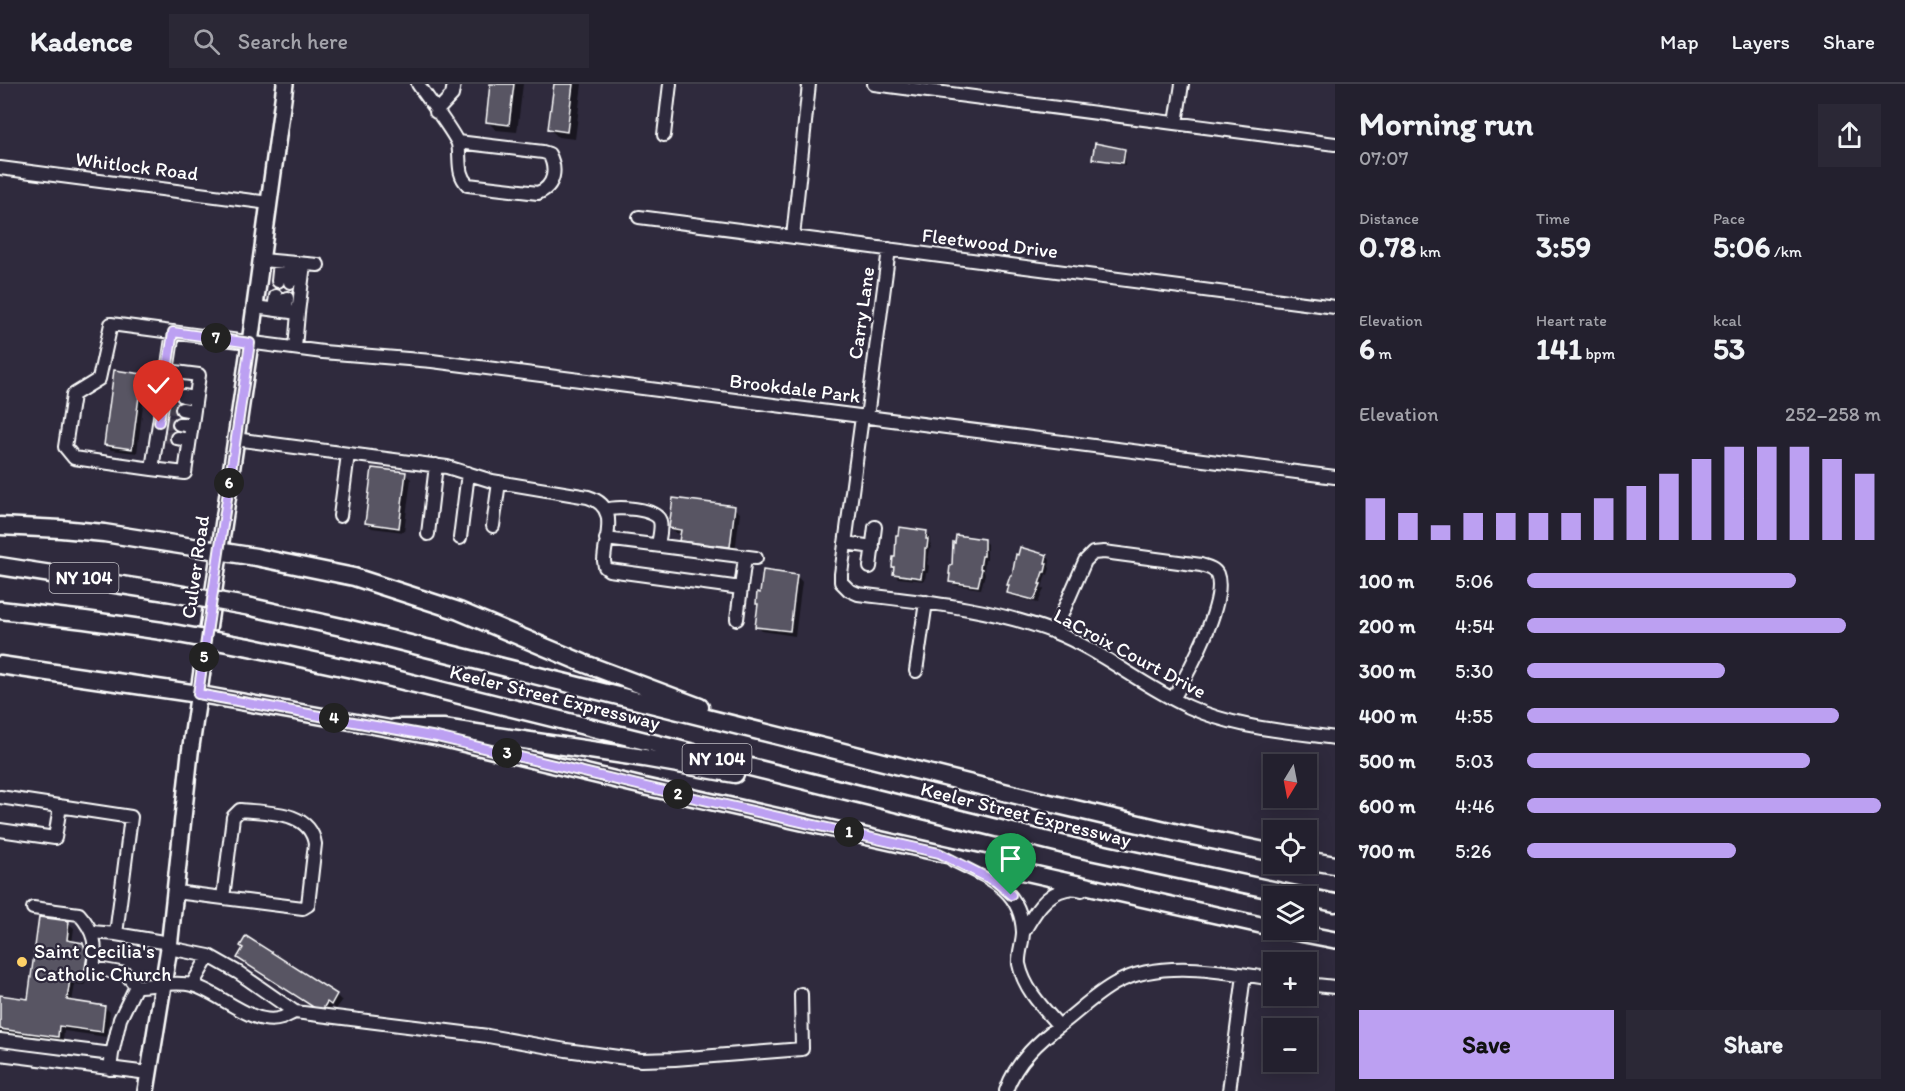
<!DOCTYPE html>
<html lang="en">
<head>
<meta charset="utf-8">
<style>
  body { margin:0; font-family:Itim,sans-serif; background:#2b2836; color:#f1f3f6; height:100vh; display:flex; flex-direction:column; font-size:22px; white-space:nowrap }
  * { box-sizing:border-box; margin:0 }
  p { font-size:20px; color:#a3a3aa }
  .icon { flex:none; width:33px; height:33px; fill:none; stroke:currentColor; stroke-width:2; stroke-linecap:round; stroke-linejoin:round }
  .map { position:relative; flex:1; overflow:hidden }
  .panel { display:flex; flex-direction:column; background:#23202e; width:570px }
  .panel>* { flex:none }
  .needle { width:39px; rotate:190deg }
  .fabs { position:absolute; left:1263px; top:670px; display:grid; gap:12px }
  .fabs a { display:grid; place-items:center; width:54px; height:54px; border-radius:0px; background:#23202e; box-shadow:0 3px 15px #0003,0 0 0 2px #403e4a; font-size:30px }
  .pin { position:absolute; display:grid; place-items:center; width:51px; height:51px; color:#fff; margin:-62px -26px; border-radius:50% 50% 50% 0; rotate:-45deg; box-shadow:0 0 6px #0007 }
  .pin .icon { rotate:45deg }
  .km { position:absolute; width:30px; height:30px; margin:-15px; border-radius:50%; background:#222; color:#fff; font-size:16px; line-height:30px; text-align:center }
  .round { display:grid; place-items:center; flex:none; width:63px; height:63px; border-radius:0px; background:#2b2836 }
  .overview { display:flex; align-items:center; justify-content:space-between; height:102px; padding:0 24px }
  h1 { font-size:33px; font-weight:700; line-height:45px }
  .stats { display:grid; grid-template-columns:repeat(3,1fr); gap:9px; height:102px; padding:6px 24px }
  .stats div { display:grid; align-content:center }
  .stats b { font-size:30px; font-weight:700 }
  .stats small { font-size:16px; font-weight:400 }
  .stats p { font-size:16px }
  .chart { height:168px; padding:12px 24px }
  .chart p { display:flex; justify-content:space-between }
  .chart svg { width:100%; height:108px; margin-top:6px; stroke:#bca0f2; stroke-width:6 }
  .cta { display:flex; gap:12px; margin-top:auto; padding:12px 24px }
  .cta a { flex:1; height:69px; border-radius:0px; background:#bca0f2; color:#111; font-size:24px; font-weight:700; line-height:69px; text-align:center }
  .cta a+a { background:#2b2836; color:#f1f3f6 }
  ul { padding:0 24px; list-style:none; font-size:20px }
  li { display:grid; grid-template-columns:96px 72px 1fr; align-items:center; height:45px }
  li i { height:15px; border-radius:8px; background:#bca0f2 }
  header { display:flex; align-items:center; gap:36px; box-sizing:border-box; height:84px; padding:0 30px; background:#23202e; border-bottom:2px solid #403e4a }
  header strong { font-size:28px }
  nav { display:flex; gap:33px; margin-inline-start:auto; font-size:21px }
  .search { width:420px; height:54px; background:#2b2836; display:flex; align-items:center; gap:15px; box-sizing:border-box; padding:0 21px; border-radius:0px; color:#a3a3aa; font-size:22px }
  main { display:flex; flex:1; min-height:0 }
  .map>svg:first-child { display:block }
</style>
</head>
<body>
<header>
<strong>Kadence</strong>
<div class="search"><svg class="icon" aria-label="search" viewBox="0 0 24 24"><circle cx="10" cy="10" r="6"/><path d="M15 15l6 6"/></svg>Search here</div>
<nav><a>Map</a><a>Layers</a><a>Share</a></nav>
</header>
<main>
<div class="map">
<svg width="1335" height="1007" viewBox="0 0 1335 1007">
  <rect width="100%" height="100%" fill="#2f2a3d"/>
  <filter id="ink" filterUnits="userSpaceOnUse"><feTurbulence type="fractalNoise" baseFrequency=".0167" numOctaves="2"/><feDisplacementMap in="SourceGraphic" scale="12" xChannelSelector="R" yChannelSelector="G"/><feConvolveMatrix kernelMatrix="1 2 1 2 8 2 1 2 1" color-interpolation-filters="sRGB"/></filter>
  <g filter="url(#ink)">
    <path fill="#0007" d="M492,0H523L517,48L496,46L487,37Z
      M555,0H582L575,55L558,53L550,45Z
      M1124,66L1126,69L1125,81L1096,76L1094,74Z
      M141,291L146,297L137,369L111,366L106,361Z
      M405,390L411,395L404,448L372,444L366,439Z
      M734,424L740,429L735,468L686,461L681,456L682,450L676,449L670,444Z
      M926,449L930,452V459L931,461L927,480L929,482L928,489H926L925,497L898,494L894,490Z
      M983,456L987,460V475H985L984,488L985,490L981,505L955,501L951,497Z
      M1047,472L1050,476L1049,483L1050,484L1048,491L1046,490L1042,504L1044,505L1038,519L1012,512L1008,508Z
      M797,492L802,498L795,552L762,547L757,542Z
      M68,839L74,844L72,859L83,860L93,873L89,895L84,901L75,900L72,918L105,923L110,928L107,953L64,947L63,957L0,949V913L29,917Z
      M246,854L336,911L342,917L336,925L332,922L326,932L244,879L238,874L244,864Z"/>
    <path fill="#595564" stroke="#fff" stroke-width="1.5" d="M490,0H514L509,41L486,38Z
      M554,0H573L567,48L548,45Z
      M1095,59L1125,65L1123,79L1092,75Z
      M114,286L142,290L132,365L104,361Z
      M372,384L406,388L399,444L365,439Z
      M673,414L735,422L730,463L679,457L681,446L669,444Z
      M899,443L927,447L926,455H928L927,464H925L924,486H922L921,494L893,490L894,483H892L893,473H895L896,451H898Z
      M956,451L984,455V472H982L980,484L982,485L978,502L949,498L950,490H949L950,481H952L953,458L955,459Z
      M1020,463L1047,471L1045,479H1047L1045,488H1043L1039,500H1041L1034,516L1007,509L1009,501H1007L1010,492H1012L1016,470L1018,471Z
      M763,486L797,491L790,547L755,543L758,520H756L757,508L760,509Z
      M39,833L69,837L67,856L83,859L85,865L88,866L84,890H82L78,896L70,895L67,916L105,922L102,948L59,942L58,953L0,945V911L28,915Z
      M246,852L337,910L331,921L327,918L321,928L237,874L243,864L240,862Z"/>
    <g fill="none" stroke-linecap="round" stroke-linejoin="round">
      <path stroke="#443f50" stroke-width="12" stroke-dasharray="12 6" stroke-linecap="butt" d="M170,310L183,312
        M168,323L182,325
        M167,339L179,340
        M164,352L177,354"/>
      <defs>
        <path id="minor" d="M418,0C426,12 455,50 458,60C461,74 456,90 468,101L538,109C555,102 557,85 549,70L543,68L458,58
          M874,0L1335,60
          M436,28L452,11L454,0
          M1176,39L1182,0
          M664,51L670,0
          M0,84L269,119
          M639,133L1335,223
          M793,153L809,0
          M262,176L318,181
          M278,197L280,178
          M290,198L292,179
          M255,223L298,229L295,264
          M274,225L276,212
          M286,227L287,214
          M298,229L304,180
          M173,248L152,385L74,374L65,363L73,311L99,295L111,240L323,268L432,277L1335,393
          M183,312L195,314
          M182,325L193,327
          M862,333L841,490V498L849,506L858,510C924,518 991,524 1054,548C1102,567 1142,602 1189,623C1235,644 1285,647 1335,654
          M867,333L889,165
          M179,340L191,342
          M177,354L189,356
          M235,355L447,383L492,397L588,413C620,423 605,452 604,477L605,483L609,486L741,504
          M152,385L185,389L199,291L167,287
          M606,426C617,422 656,424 660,437C662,444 659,454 658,461
          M340,432L348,370
          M493,442L499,398
          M428,450L436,381
          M460,454L468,389
          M606,455L756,474
          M845,459L873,463
          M870,483L875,443
          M737,535L745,473
          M1054,548L1085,477L1093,469L1104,468L1201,481C1207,483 1214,484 1217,490C1228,517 1187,591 1173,615
          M916,587L926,518
          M0,713L131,733L116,850
          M0,746L55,754L60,722
          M953,776C987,793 1021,804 1023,848C1023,858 1018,870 1019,880C1024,905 1043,924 1059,942
          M176,808L303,824L308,821L315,760C310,726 267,729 240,726L233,733L223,814
          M33,824L79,830C95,848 97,861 93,884L126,890L136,902
          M92,848L116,850L169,859
          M1023,849C1033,831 1045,809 1067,805C1072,804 1078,805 1082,806
          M169,864L209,872L239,889L295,928L488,952L566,966L641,976L675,975L802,965L801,910
          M1306,900L1335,903
          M192,901L209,872
          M136,902C153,902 177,897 192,901C220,908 253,944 282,934C286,932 291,930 295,928
          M0,956L112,970L110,985
          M0,970L148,989
          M112,970L120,935L136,902
          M1006,1007C1016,977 1040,956 1064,938C1081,925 1097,909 1116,899C1162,874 1224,888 1274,895
          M1229,1007L1244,891"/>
        <path id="major" d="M198,610L437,653L646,703L1274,844
          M1284,846L1335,856
          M146,1007L169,864L190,669L250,259L285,0"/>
        <path id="highway" d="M0,442L61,445L104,449L256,473L354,493L459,527L583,579L700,623
          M0,482L167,508
          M251,523L346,544L1032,715L1178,749L1274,769
          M0,526L85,536L162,547
          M249,563L375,590L1081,765L1305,813
          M0,581L198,610
          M395,644H443L644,674L735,690
          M1306,776L1335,781
          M1306,813L1335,819"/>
      </defs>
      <use href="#minor" stroke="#fff" stroke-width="16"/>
      <use href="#major" stroke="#fff" stroke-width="20"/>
      <use href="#highway" stroke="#fff" stroke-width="21"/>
      <use href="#minor" stroke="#2f2a3d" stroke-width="12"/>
      <use href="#major" stroke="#2f2a3d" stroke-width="15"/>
      <use href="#highway" stroke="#2f2a3d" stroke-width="16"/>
      <defs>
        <path id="highway-bridge" d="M167,508L251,523
          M162,547L249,563"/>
      </defs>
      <use href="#highway-bridge" stroke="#fff" stroke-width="21" stroke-linecap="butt"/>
      <use href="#highway-bridge" stroke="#2f2a3d" stroke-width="16"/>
    </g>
  </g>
  <g fill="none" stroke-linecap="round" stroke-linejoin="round" filter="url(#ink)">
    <defs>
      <path id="route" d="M159,338L173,248L250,259L198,610L437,653L646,703L939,769L996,798L1011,811"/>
    </defs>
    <use href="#route" stroke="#fff" stroke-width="12"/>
    <use href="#route" stroke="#bca0f2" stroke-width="8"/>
  </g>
  <circle fill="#ffd166" stroke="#2f2a3d" stroke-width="2" cx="22" cy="878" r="6"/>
  <g text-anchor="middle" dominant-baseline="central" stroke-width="4.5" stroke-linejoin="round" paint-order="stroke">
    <g fill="#2f2a3d" stroke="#c1bfc5" stroke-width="1.5">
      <rect x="49.5" y="479" width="69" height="30" rx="4.5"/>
      <rect x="682.5" y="660" width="69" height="30" rx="4.5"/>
    </g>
    <g font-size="18" font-weight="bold" fill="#fff">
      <text x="84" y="494">NY 104</text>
      <text x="717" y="675">NY 104</text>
    </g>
    <g font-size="20" fill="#fff" stroke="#2f2a3d">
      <text transform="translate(137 82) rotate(7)">Whitlock Road</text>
      <text transform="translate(990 159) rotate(7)">Fleetwood Drive</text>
      <text transform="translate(861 229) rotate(-82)">Carry Lane</text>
      <text transform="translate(795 304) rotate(7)">Brookdale Park</text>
      <text transform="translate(195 483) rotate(-82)">Culver Road</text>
      <text transform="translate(1130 569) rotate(28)">LaCroix Court Drive</text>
      <text transform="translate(555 613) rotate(14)">Keeler Street Expressway</text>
      <text transform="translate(1026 730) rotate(14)">Keeler Street Expressway</text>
    </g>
    <g font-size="20" fill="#fff" stroke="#2f2a3d" text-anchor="start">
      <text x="34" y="867">Saint Cecilia's<tspan x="34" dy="23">Catholic Church</tspan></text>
    </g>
  </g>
</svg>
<div class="fabs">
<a><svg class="needle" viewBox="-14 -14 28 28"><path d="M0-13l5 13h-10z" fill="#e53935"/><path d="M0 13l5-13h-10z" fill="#a3a3aa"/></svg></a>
<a><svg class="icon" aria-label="locate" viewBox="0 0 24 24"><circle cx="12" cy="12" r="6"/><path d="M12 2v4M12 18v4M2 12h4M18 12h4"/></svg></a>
<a><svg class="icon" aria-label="layers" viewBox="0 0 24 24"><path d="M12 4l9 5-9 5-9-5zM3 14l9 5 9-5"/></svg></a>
<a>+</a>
<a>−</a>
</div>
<div class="pin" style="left:1011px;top:811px;background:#1e9e55"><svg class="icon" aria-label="arrive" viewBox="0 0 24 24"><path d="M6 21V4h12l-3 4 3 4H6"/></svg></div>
<div class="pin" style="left:159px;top:338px;background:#d93025"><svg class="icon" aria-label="check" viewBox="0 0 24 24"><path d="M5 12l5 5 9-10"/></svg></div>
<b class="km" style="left:849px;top:748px">1</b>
<b class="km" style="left:678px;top:710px">2</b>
<b class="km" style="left:507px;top:669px">3</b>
<b class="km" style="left:334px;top:634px">4</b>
<b class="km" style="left:204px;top:573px">5</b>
<b class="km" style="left:229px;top:399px">6</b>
<b class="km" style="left:216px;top:254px">7</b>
</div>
<section class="panel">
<div class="overview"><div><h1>Morning run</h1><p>07:07</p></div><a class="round"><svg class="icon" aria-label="share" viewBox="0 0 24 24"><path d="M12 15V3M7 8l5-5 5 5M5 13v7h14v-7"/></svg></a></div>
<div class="stats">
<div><p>Distance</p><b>0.78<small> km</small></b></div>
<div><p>Time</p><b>3:59</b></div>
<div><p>Pace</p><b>5:06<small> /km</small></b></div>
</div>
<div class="stats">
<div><p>Elevation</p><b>6<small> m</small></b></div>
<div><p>Heart rate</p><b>141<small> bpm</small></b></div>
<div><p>kcal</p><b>53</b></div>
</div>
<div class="chart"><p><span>Elevation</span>252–258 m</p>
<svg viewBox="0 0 160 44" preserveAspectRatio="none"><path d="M5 44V27M15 44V33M25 44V38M35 44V33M45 44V33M55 44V33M65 44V33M75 44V27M85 44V22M95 44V17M105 44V11M115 44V6M125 44V6M135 44V6M145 44V11M155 44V17"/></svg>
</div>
<ul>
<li><b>100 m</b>5:06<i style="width:76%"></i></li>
<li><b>200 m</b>4:54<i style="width:90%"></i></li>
<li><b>300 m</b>5:30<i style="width:56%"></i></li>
<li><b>400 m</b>4:55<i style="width:88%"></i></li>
<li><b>500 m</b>5:03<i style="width:80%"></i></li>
<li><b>600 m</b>4:46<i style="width:100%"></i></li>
<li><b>700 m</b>5:26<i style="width:59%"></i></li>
</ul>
<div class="cta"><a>Save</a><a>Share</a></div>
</section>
</main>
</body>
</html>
